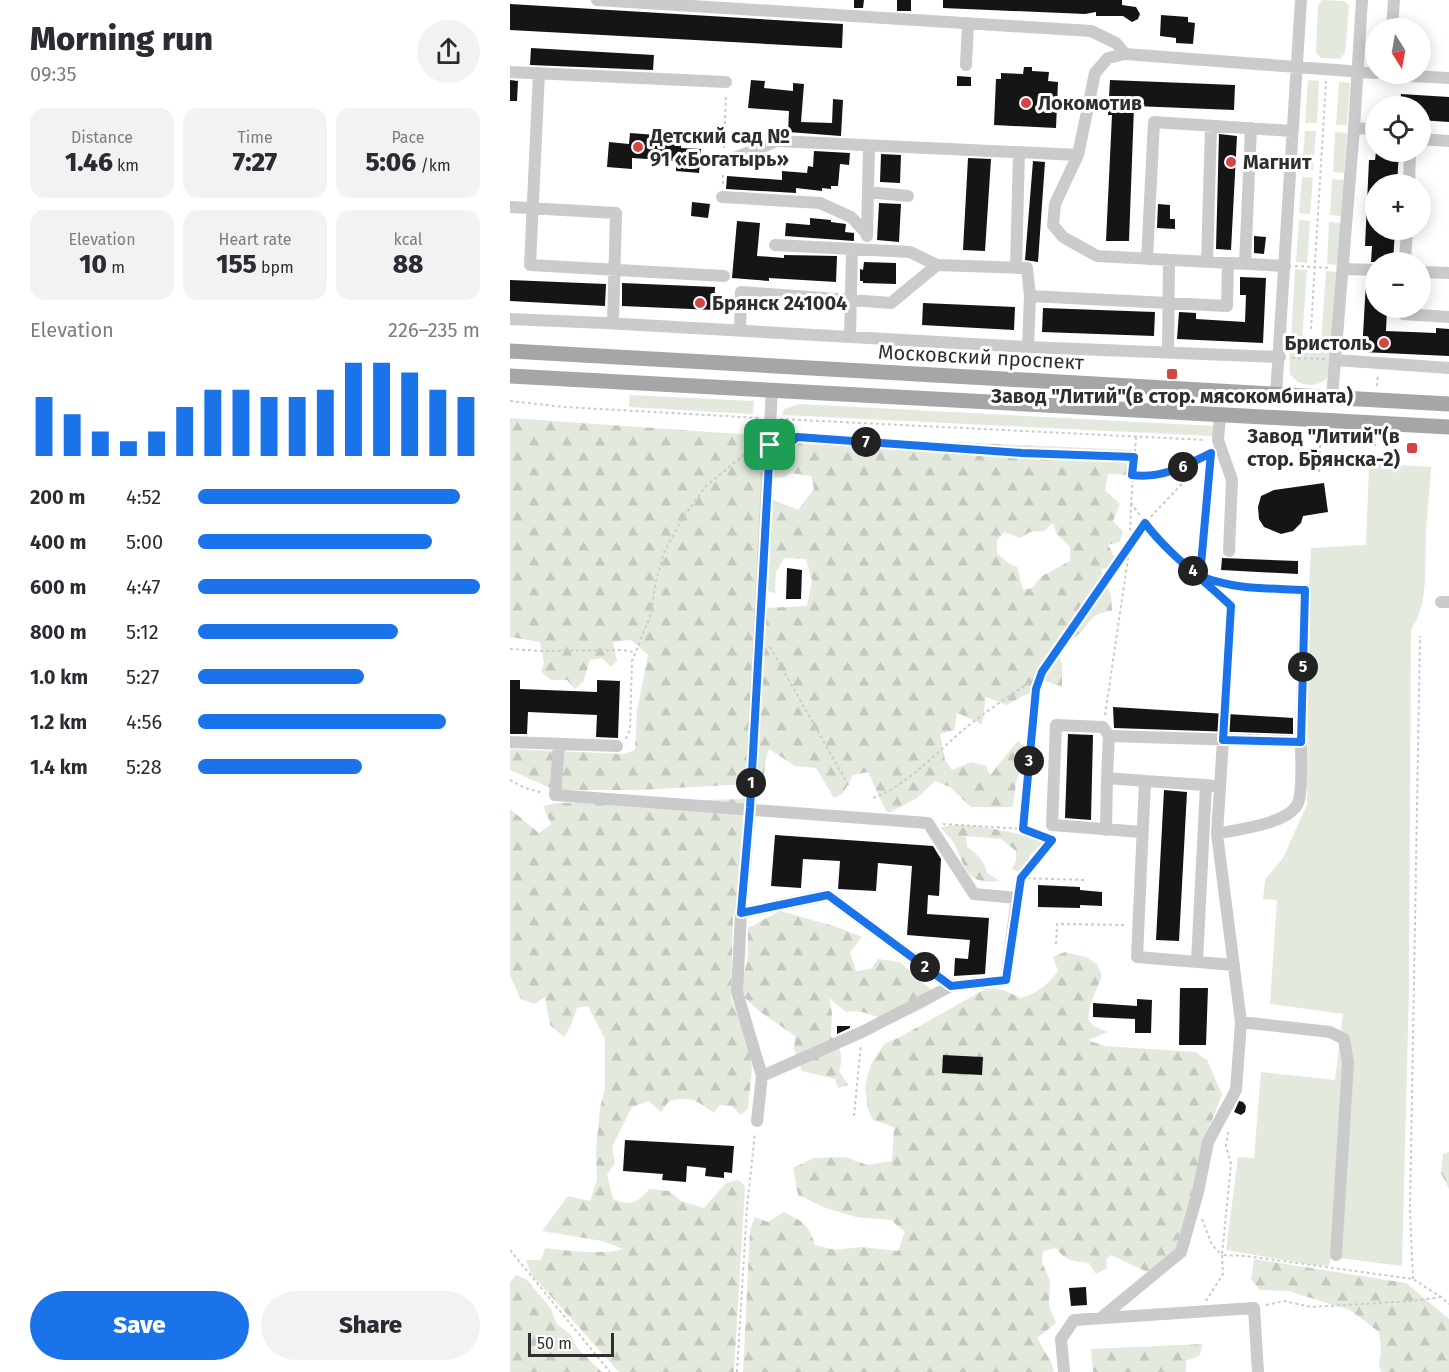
<!DOCTYPE html>
<html lang="en">
<head>
<meta charset="utf-8">
<style>
  body { margin:0; font-family:"Fira Sans",sans-serif; background:#f2f2f3; color:#2b2b33; height:100vh; display:flex; flex-direction:column; font-size:22px; white-space:nowrap }
  * { box-sizing:border-box; margin:0 }
  p { font-size:20px; color:#7c7c81 }
  .icon { flex:none; width:33px; height:33px; fill:none; stroke:currentColor; stroke-width:2; stroke-linecap:round; stroke-linejoin:round }
  .map { position:relative; flex:1; overflow:hidden }
  .side { display:flex; flex-direction:column; background:#fff; width:510px }
  .side>* { flex:none }
  .needle { width:39px; rotate:169deg }
  .buttons { position:absolute; left:855px; top:18px; display:grid; gap:12px }
  .buttons a { display:grid; place-items:center; width:66px; height:66px; border-radius:50%; background:#fff; box-shadow:0 3px 15px #0003; font-size:30px }
  .scale { position:absolute; left:18px; bottom:15px; width:86px; box-sizing:border-box; padding-left:6px; border:3px solid #2e2e2e; border-top:0; font-size:16px; line-height:21px; white-space:nowrap; color:#2e2e2e; -webkit-text-stroke:4px #fff; paint-order:stroke }
  .pin { position:absolute; display:grid; place-items:center; width:51px; height:51px; color:#fff; margin:-26px; border-radius:12px; box-shadow:0 3px 9px #0006 }
  .km { position:absolute; width:30px; height:30px; margin:-15px; border-radius:50%; background:#222; color:#fff; font-size:16px; line-height:30px; text-align:center }
  .round { display:grid; place-items:center; flex:none; width:63px; height:63px; border-radius:32px; background:#f2f2f3 }
  .overview { display:flex; align-items:center; justify-content:space-between; height:102px; padding:0 30px }
  h1 { font-size:33px; font-weight:800; line-height:45px }
  .figures { display:grid; grid-template-columns:repeat(3,1fr); gap:9px; height:102px; padding:6px 30px }
  .figures div { display:grid; align-content:center; border-radius:15px; background:#f2f2f3; text-align:center }
  .figures b { font-size:26px; font-weight:800 }
  .figures small { font-size:16px; font-weight:400 }
  .figures p { font-size:16px }
  .chart { height:168px; padding:12px 30px }
  .chart p { display:flex; justify-content:space-between }
  .chart svg { width:100%; height:108px; margin-top:6px; stroke:#1a73e8; stroke-width:6 }
  .action { display:flex; gap:12px; margin-top:auto; padding:12px 30px }
  .action a { flex:1; height:69px; border-radius:36px; background:#1a73e8; color:#fff; font-size:24px; font-weight:800; line-height:69px; text-align:center }
  .action a+a { background:#f2f2f3; color:#2b2b33 }
  ul { padding:0 30px; list-style:none; font-size:20px }
  li { display:grid; grid-template-columns:96px 72px 1fr; align-items:center; height:45px }
  li i { height:15px; border-radius:8px; background:#1a73e8 }
  main { display:flex; flex:1; min-height:0 }
  .map>svg:first-child { display:block }
</style>
</head>
<body>
<main>
<section class="side">
<div class="overview"><div><h1>Morning run</h1><p>09:35</p></div><a class="round"><svg class="icon" aria-label="share" viewBox="0 0 24 24"><path d="M12 15V3M7 8l5-5 5 5M5 13v7h14v-7"/></svg></a></div>
<div class="figures">
<div><p>Distance</p><b>1.46<small> km</small></b></div>
<div><p>Time</p><b>7:27</b></div>
<div><p>Pace</p><b>5:06<small> /km</small></b></div>
</div>
<div class="figures">
<div><p>Elevation</p><b>10<small> m</small></b></div>
<div><p>Heart rate</p><b>155<small> bpm</small></b></div>
<div><p>kcal</p><b>88</b></div>
</div>
<div class="chart"><p><span>Elevation</span>226–235 m</p>
<svg viewBox="0 0 160 44" preserveAspectRatio="none"><path d="M5 44V20M15 44V27M25 44V34M35 44V38M45 44V34M55 44V24M65 44V17M75 44V17M85 44V20M95 44V20M105 44V17M115 44V6M125 44V6M135 44V10M145 44V17M155 44V20"/></svg>
</div>
<ul>
<li><b>200 m</b>4:52<i style="width:93%"></i></li>
<li><b>400 m</b>5:00<i style="width:83%"></i></li>
<li><b>600 m</b>4:47<i style="width:100%"></i></li>
<li><b>800 m</b>5:12<i style="width:71%"></i></li>
<li><b>1.0 km</b>5:27<i style="width:59%"></i></li>
<li><b>1.2 km</b>4:56<i style="width:88%"></i></li>
<li><b>1.4 km</b>5:28<i style="width:58%"></i></li>
</ul>
<div class="action"><a>Save</a><a>Share</a></div>
</section>
<div class="map">
<svg width="939" height="1372" viewBox="0 0 939 1372">
  <defs>
    <pattern id="forest-firs" width="22" height="20" patternUnits="userSpaceOnUse" patternTransform="scale(1.5)"><rect width="22" height="20" fill="#e3eadd"/><path d="M5 1l3.5 6h-7zM16 11l3.5 6h-7z" fill="#c3c9be"/></pattern>
  </defs>
  <rect width="100%" height="100%" fill="#fff"/>
  <path fill="#e3eadd" d="M812,0L833,1L839,5L835,53L830,59L811,58L806,53L808,6Z
    M798,80L809,81L807,123H795Z
    M829,82L840,83L837,125H826Z
    M795,131H806L803,171L792,170Z
    M825,132L837,133L834,173L823,172Z
    M792,177L803,178L800,214L789,213Z
    M822,179L834,180L831,216L820,215Z
    M789,220L800,221L797,263L786,262Z
    M819,222L831,223L828,265L817,264Z
    M785,269L797,270L792,341L781,340Z
    M816,271L828,272L823,343H811Z
    M779,349L823,351L818,377C807,389 789,387 780,374Z
    M120,395L244,401L243,414L119,407Z
    M289,404L704,426L703,436L272,415L274,409Z
    M859,463L921,467C920,489 917,511 916,533C914,566 920,601 901,630L899,990L892,1266L821,1257L819,1266L803,1265L716,1250L728,1157L744,1158L751,1072L825,1080L833,1014L760,1004L767,900L753,899L755,880L773,858L797,805L799,585L801,548L856,545Z"/>
  <path fill="url(#forest-firs)" fill-rule="evenodd" d="M0,418L257,436L237,786L221,785L128,790H45L0,770V749L114,754L125,750L127,711L138,655L121,640L103,642L107,661L101,667L92,658L80,660L73,682L65,689L57,680H41L31,672L34,663L30,642L0,637Z
    M284,435L622,450L618,475L598,474L595,490L610,504L603,521L613,531L610,542L598,545L605,558L603,568L591,569L601,596L602,611C578,614 583,621 568,635C563,640 554,644 548,648L552,667V687L535,681L532,692L515,695L496,705L476,697L472,724L447,713L444,730L430,734L435,760L442,770L461,762L476,766L480,775L508,741L517,749L506,783L503,807H461L440,787L425,781L407,798L379,813C373,809 363,781 358,772L343,775L333,793L324,798L306,768L285,766L259,749C254,762 256,778 248,789H244L254,608L297,606L302,580L296,559L274,558L266,572L265,594L256,590L261,499L288,510L304,489L301,476L281,473L273,477L262,478L264,447L273,445ZM543,523L546,533L560,547V561L532,576L522,588L513,590L507,567L498,563L487,553V540L494,532L510,538L520,532L534,531Z
    M237,799L232,898L223,917L221,998L239,1045L242,1069L238,1108L231,1115L221,1106L210,1105L204,1113C187,1100 180,1096 159,1101L151,1112L138,1101L122,1107L102,1147L105,1163L97,1175L103,1199C119,1206 129,1203 139,1189L159,1191L171,1201L194,1208L216,1183L228,1180L235,1186L224,1372H109L21,1274L16,1260H31L35,1248C56,1251 94,1255 113,1249L92,1241L32,1231L58,1196L80,1201L87,1180L86,1150L90,1108L95,1088V1039L78,1006L67,1008L61,1025L54,1037L40,1025L35,997L24,1004L11,999L0,976V809L29,833L41,824L33,806L48,803Z
    M440,825C472,825 506,832 536,842L524,851L508,872L502,869L506,860V851L491,839L456,836L457,847C467,854 474,860 477,873L490,881C458,885 456,871 446,847C442,839 436,833 430,828Z
    M270,911L327,927L352,937L340,952L346,971L361,969L368,959L390,962L430,998C411,1010 391,1023 368,1017C353,1013 353,1010 336,1012L319,998L322,1013L321,1036C331,1047 334,1057 329,1071L338,1085L328,1088L325,1079L292,1071L284,1049L285,1036L249,1011L234,997L232,982L238,957V928Z
    M555,952L576,957L587,964L592,976L580,1005L578,1019L583,1026L598,1032L578,1040L594,1046L685,1052L697,1060L712,1094L691,1149L676,1222L664,1254L649,1266L637,1272L601,1255L596,1259L597,1268L586,1274L579,1263C563,1261 555,1261 546,1248L533,1251L532,1263L540,1280L539,1305L546,1323L527,1338L542,1364L544,1372H233L240,1229L245,1217L258,1222L274,1212C294,1222 298,1224 305,1245L325,1250L351,1247L388,1251L395,1232L381,1220L346,1217L316,1208L288,1195L283,1168L304,1158L335,1157L357,1165L382,1161L384,1127L363,1120L358,1110L355,1087L361,1064L374,1044L390,1037L477,988L493,990L511,998C528,993 537,985 548,971L543,957Z
    M939,1152V1189L931,1173L933,1154Z
    M744,1259L896,1283L939,1319V1372H872L869,1367L871,1349L869,1332L840,1310L778,1291L750,1290L741,1279Z
    M6,1275L16,1279L41,1309L47,1324L60,1334L68,1349L92,1372H0V1282Z
    M693,1344L689,1356L676,1361V1372H583L581,1349Z"/>
  <path fill="#151515" d="M344,0H354L353,8H344Z
    M387,0H401V11H387Z
    M433,0H612V5L626,7L630,14L628,19L622,22L613,16H586V12L575,14L433,8Z
    M0,4L333,24L332,48L0,30Z
    M651,15L678,17V22L685,23L683,44L666,43V38L650,36Z
    M21,48L144,55L143,70L20,65Z
    M514,67H522V71L539,72L538,81L548,82L546,128L484,125L486,79H491V73L513,74Z
    M447,76L461,77V86H447Z
    M0,80L8,81L7,101H0Z
    M241,80L255,81L254,88L283,91V83L294,84L291,122L322,123L323,99L333,100L331,136L278,132L279,111L238,108Z
    M600,80L725,85L724,110L624,106L619,241H596L602,115H598Z
    M891,94L939,97V122L910,120V106H890Z
    M120,133L172,137L171,148L191,149L189,173L166,171V161L122,158V169L97,167L99,142L119,144Z
    M709,134L727,136L721,250L706,249Z
    M304,151L340,153L339,165L330,164L328,186H321V189L312,188V191L286,188V193L216,189L217,176L272,180V171L297,173L298,166L303,167Z
    M866,152H889L887,184H866V230H885L883,262H861L862,246H855L859,160H865Z
    M371,154L391,155L390,183L370,182Z
    M458,158L481,159L475,251L453,250Z
    M523,161L535,162L528,262L515,260Z
    M182,202L200,204L198,218L181,216Z
    M369,203L391,204L389,242L367,240Z
    M648,204L660,205V219H665V229L647,228Z
    M300,218L321,220V222L336,224L335,232L344,233V241L275,236L276,223L300,225Z
    M227,221L250,223L247,256L274,258V255L327,256L326,282L259,278V281L222,278Z
    M744,236L756,237L754,254L744,253Z
    M354,262L386,263V284L353,283V281H350V269L353,270Z
    M730,277L756,278L753,343L667,339L669,312L686,313V319L735,322L736,295H730Z
    M0,280L96,284L95,306L0,301Z
    M856,282L866,283V308H877L876,331L926,333V328L939,329V356L852,352Z
    M112,283L205,287L204,310L112,306Z
    M413,303L505,307L504,330L412,325Z
    M533,308L645,312L644,336L532,332Z
    M788,449L807,450L806,469L787,467Z
    M814,483L818,512L793,516L791,523L783,531L771,534L754,527L749,519L748,507L751,496L764,490Z
    M712,558L788,561V574L711,570Z
    M277,568L292,570L291,599H276Z
    M0,680H10V689L87,692V680L110,681L108,738L86,737L87,715L18,712L17,734H0Z
    M603,707L783,718V734L604,728Z
    M558,734L583,735L581,820L555,818Z
    M654,790L677,792L669,941L646,940Z
    M265,835L423,846L431,859L429,896L418,895L417,914L479,918L475,974L444,976L445,958L458,959L460,940L397,935L402,866L368,863L366,891L328,889L330,861L293,859L291,888L261,886Z
    M528,885L570,887V890L592,892V906L570,905V908L528,907Z
    M670,988H698L696,1045H669Z
    M627,999L642,1000L641,1033H625V1019L583,1017V1003L627,1006Z
    M327,1026H340V1028L327,1034Z
    M433,1055L473,1057L472,1075L432,1073Z
    M729,1101L733,1102L736,1106L735,1112L731,1115L724,1112Z
    M115,1140L224,1146L222,1173L214,1172V1178L195,1176L196,1168L177,1166L176,1182L152,1180L153,1174L113,1171Z
    M576,1287L577,1305L561,1306L559,1288Z"/>
  <g fill="none" stroke-linecap="round" stroke-linejoin="round">
    <path stroke="#cbcbcb" stroke-width="2" stroke-dasharray="3 3" stroke-linecap="butt" d="M214,148L216,94
      M213,184V172
      M785,266L821,268
      M801,329L816,81
      M782,358L815,359
      M867,386L868,374
      M0,401L54,407L250,418
      M270,419L696,440
      M626,437L621,503L651,544L671,563L690,577L721,606L713,728
      M271,444H279L287,437L512,453L624,457
      M865,446V437
      M809,472L810,443
      M623,475C652,479 674,466 699,454
      M690,577L700,455
      M692,577C722,589 752,588 783,589
      M260,647L340,788
      M0,649L32,651L113,650L124,652
      M595,715L620,545L621,503
      M116,739L120,729L122,661L141,614L145,585L154,552L172,519L196,486L246,445
      M0,780L15,788L33,793
      M363,798C400,784 427,751 458,726C482,707 508,690 533,673
      M433,824L513,829L542,840
      M513,829L526,689L533,673L635,523L701,453
      M511,878L574,880
      M509,888L511,878L542,839
      M546,944L547,924L616,925
      M344,1116L351,1044
      M718,1132L716,1146L721,1164L712,1255L736,1256L903,1279L931,1297L939,1304
      M692,1219L702,1245L712,1255L713,1274L696,1301
      M0,1250L100,1372
      M903,1279L900,1211L910,636
      M756,1305L774,1301L801,1307L902,1301L931,1297
      M227,1372L237,1207L245,1133"/>
    <path stroke="#cbcbcb" stroke-width="12" d="M87,0L581,31L606,43L615,54
      M882,28L884,0
      M456,65L458,23
      M0,72L216,82
      M29,73L20,265L214,276
      M879,75L939,78
      M844,128L866,129
      M910,139L939,141
      M568,155L545,204L543,225L553,237L587,256L775,266
      M214,162L267,141L568,155L585,73L598,58L615,54L866,73
      M899,184L900,152
      M358,192L398,196
      M212,197L310,203L341,217L357,234
      M0,207L106,213L103,323
      M357,236L359,146
      M265,245L400,252L427,265
      M637,259L644,122L783,131
      M697,262L701,126
      M895,262L897,230
      M735,264L741,128
      M506,268L509,152
      M833,269L866,270
      M910,272L939,273
      M520,296L717,306L718,263
      M893,308V314L939,317
      M0,319L95,323L518,347L770,357
      M230,331L231,292L381,303L427,265L517,268L520,296L518,347
      M340,337L342,249
      M658,353L659,260
      M826,360L939,368
      M766,395L791,0
      M822,398L844,128L852,0
      M710,416L708,440L722,480L719,551
      M931,602H939
      M0,742L107,746
      M791,742L795,590
      M49,745L45,795L418,823L464,894L507,898L496,980L441,986L318,895L231,913
      M597,778L599,736
      M696,785L635,781L627,957L724,965
      M596,830L597,778L635,781
      M632,832L542,825L546,725L593,727L599,736L791,742C791,756 793,792 788,803C779,824 729,829 707,834
      M687,961L696,785L703,786
      M731,1022L820,1032L834,1039L838,1063L826,1255
      M252,1076L352,1032L441,986
      M247,1121L252,1076L227,992L231,913L240,808L262,389
      M591,1318L671,1252L688,1192L698,1142L726,1090L731,1022L707,834L713,740
      M554,1372L551,1339L564,1320L744,1308L748,1372"/>
    <path stroke="#a6a6a6" stroke-width="15" d="M0,351L939,404
      M0,376L939,427"/>
  </g>
  <g fill="none" stroke-linecap="round" stroke-linejoin="round">
    <defs>
      <path id="route" d="M260,445L240,808L231,913L318,895L441,986L496,980L511,878L542,840L513,829L526,689L532,672L635,523C659,555 692,578 721,606L713,740L791,742L795,590C758,588 725,590 690,576L701,453C675,466 652,479 622,475L624,457L512,453L287,437L279,444L260,445"/>
    </defs>
    <use href="#route" stroke="#fff" stroke-width="12"/>
    <use href="#route" stroke="#1a73e8" stroke-width="8"/>
  </g>
  <g fill="#d24744" stroke="#fff" stroke-width="2">
    <circle cx="516" cy="103" r="6"/>
    <circle cx="128" cy="147" r="6"/>
    <circle cx="721" cy="162" r="6"/>
    <circle cx="190" cy="303" r="6"/>
    <circle cx="874" cy="343" r="6"/>
    <rect x="656" y="368" width="12" height="12" rx="3"/>
    <rect x="896" y="442" width="12" height="12" rx="3"/>
  </g>
  <g text-anchor="middle" dominant-baseline="central" stroke-width="6" stroke-linejoin="round" paint-order="stroke">
    <g font-size="20" font-weight="bold" fill="#2e2e2e" stroke="#fff" text-anchor="start">
      <text x="528" y="103">Локомотив</text>
      <text x="140" y="136">Детский сад №<tspan x="140" dy="23">91 «Богатырь»</tspan></text>
      <text x="733" y="162">Магнит</text>
      <text x="202" y="303">Брянск 241004</text>
      <text x="862" y="343" text-anchor="end">Бристоль</text>
      <text x="662" y="396" text-anchor="middle">Завод "Литий"(в стор. мясокомбината)</text>
      <text x="890" y="436" text-anchor="end">Завод "Литий"(в<tspan x="890" dy="23">стор. Брянска-2)</tspan></text>
    </g>
    <g font-size="20" fill="#2e2e2e" stroke="#fff">
      <text transform="translate(471 357) rotate(3)">Московский проспект</text>
    </g>
  </g>
</svg>
<div class="buttons">
<a><svg class="needle" viewBox="-14 -14 28 28"><path d="M0-13l5 13h-10z" fill="#e53935"/><path d="M0 13l5-13h-10z" fill="#7c7c81"/></svg></a>
<a><svg class="icon" aria-label="locate" viewBox="0 0 24 24"><circle cx="12" cy="12" r="6"/><path d="M12 2v4M12 18v4M2 12h4M18 12h4"/></svg></a>
<a>+</a>
<a>−</a>
</div>
<div class="scale">50 m</div>
<div class="pin" style="left:260px;top:445px;background:#1e9e55"><svg class="icon" aria-label="arrive" viewBox="0 0 24 24"><path d="M6 21V4h12l-3 4 3 4H6"/></svg></div>
<b class="km" style="left:241px;top:783px">1</b>
<b class="km" style="left:415px;top:967px">2</b>
<b class="km" style="left:519px;top:761px">3</b>
<b class="km" style="left:683px;top:571px">4</b>
<b class="km" style="left:793px;top:667px">5</b>
<b class="km" style="left:673px;top:467px">6</b>
<b class="km" style="left:356px;top:442px">7</b>
</div>
</main>
</body>
</html>
